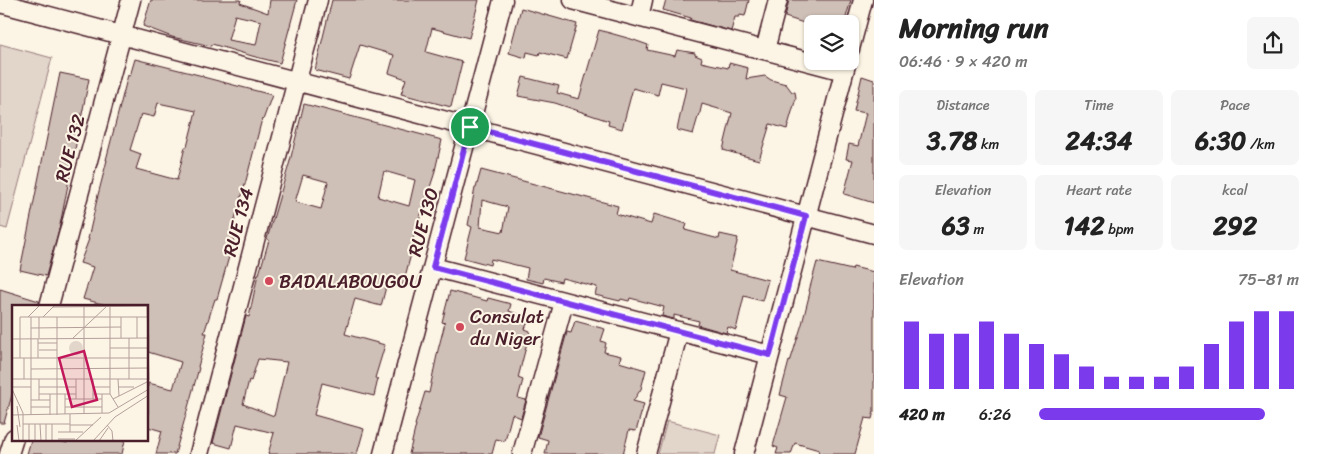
<!DOCTYPE html>
<html lang="en">
<head>
<meta charset="utf-8">
<style>
  body { margin:0; font-family:Sriracha,sans-serif; background:#f6f6f6; color:#222; height:100vh; display:flex; flex-direction:column; font-size:19px; white-space:nowrap }
  * { box-sizing:border-box; margin:0 }
  p { font-size:16px; color:#767676 }
  .icon { flex:none; width:28px; height:28px; fill:none; stroke:currentColor; stroke-width:2; stroke-linecap:round; stroke-linejoin:round }
  .map { position:relative; flex:1; overflow:hidden }
  .panel { display:flex; flex-direction:column; background:#fff; width:450px }
  .panel>* { flex:none }
  .tools { position:absolute; left:804px; top:15px; display:grid; gap:10px }
  .tools a { display:grid; place-items:center; width:55px; height:55px; border-radius:8px; background:#fff; box-shadow:0 1px 4px #0004; font-size:25px }
  .pin { position:absolute; display:grid; place-items:center; width:42px; height:42px; color:#fff; margin:-21px; border:2px solid #fff; border-radius:50%; box-shadow:0 1px 5px #0007 }
  .round { display:grid; place-items:center; flex:none; width:52px; height:52px; border-radius:8px; background:#f6f6f6 }
  .overview { display:flex; align-items:center; justify-content:space-between; height:85px; padding:0 25px }
  h1 { font-size:28px; font-weight:700; line-height:38px }
  .figures { display:grid; grid-template-columns:repeat(3,1fr); gap:8px; height:85px; padding:5px 25px }
  .figures div { display:grid; align-content:center; border-radius:8px; background:#f6f6f6; text-align:center }
  .figures b { font-size:25px; font-weight:700 }
  .figures small { font-size:14px; font-weight:400 }
  .figures p { font-size:14px }
  .chart { height:140px; padding:10px 25px }
  .chart p { display:flex; justify-content:space-between }
  .chart svg { width:100%; height:90px; margin-top:5px; stroke:#7c3aed; stroke-width:6 }
  ul { padding:0 25px; list-style:none; font-size:16px }
  li { display:grid; grid-template-columns:80px 60px 1fr; align-items:center; height:38px }
  li i { height:12px; border-radius:6px; background:#7c3aed }
  main { display:flex; flex:1; min-height:0 }
  .map>svg:first-child { display:block }
</style>
</head>
<body>
<main>
<div class="map">
<svg width="874" height="454" viewBox="0 0 874 454">
  <rect width="100%" height="100%" fill="#fcf5e5"/>
  <filter id="ink" filterUnits="userSpaceOnUse"><feTurbulence type="fractalNoise" baseFrequency=".02" numOctaves="2"/><feDisplacementMap in="SourceGraphic" scale="10" xChannelSelector="R" yChannelSelector="G"/><feConvolveMatrix kernelMatrix="1 2 1 2 8 2 1 2 1" color-interpolation-filters="sRGB"/></filter>
  <g filter="url(#ink)">
    <path fill="#e2d5ca" stroke="#967a7a" d="M0,44L52,58L7,229L0,227Z
      M667,421L720,435L715,454H658Z"/>
    <path fill="#cfc0b7" stroke="#4a1f2b" fill-rule="evenodd" d="M151,0H241L240,3L268,13L270,0H297L280,63L252,56L212,44L211,46L172,37L143,26ZM235,15L261,21L256,45L228,40Z
      M332,0H479L469,38L432,28L426,52L462,62L451,107L401,94L406,79L389,73L394,55L360,45L349,79L315,70Z
      M666,0H749L745,16L740,15L739,17H735L731,31L690,20L691,18L663,10Z
      M789,0H851L844,24H807L785,17Z
      M521,8L577,24L567,59L540,52L539,55L527,52L526,58L509,53Z
      M599,30L631,39L648,45L647,50L675,56L677,50L695,53V55L702,58L701,62L728,68L729,63L748,68L746,79L765,76L771,80L786,84L792,92H795L796,98L787,129L770,124L759,160L723,150L732,113L702,104L699,117H698L693,134L677,130L686,88L661,82L658,95L633,88L622,129L608,125L609,121L555,103L518,96L523,77L559,86L557,93L579,99Z
      M135,59L203,76V77L272,95L263,120L262,119L242,196H241L232,231L236,232L217,299H215L204,333H207L198,367L199,368L175,454H156L162,431L148,427V383L173,389L181,362L148,352V306H110L83,299L93,267L80,263L89,239H88L98,195L107,160H106L128,75L130,76ZM158,103L196,111L187,147H185L177,180L136,169L141,154L130,150L141,114L154,117Z
      M60,73L89,79L60,225L46,276L20,270Z
      M862,76L874,80V203L844,194L853,160L846,159L849,144L858,146L866,113L854,111Z
      M304,104L442,140L434,175L412,242L414,243L402,288L387,283L381,306L355,299L345,334L385,345L375,378L378,379L374,396L322,383L314,415L364,429L357,454H268L274,433L237,424L231,448L213,443L246,316L249,317L258,274H259L269,240L267,239L290,161ZM384,171L415,180L409,206L378,197ZM303,175L328,182L321,209L295,202ZM258,359L287,362L274,416L243,404L249,380L251,381Z
      M481,170L618,206L616,214L651,224L654,214L687,224L685,230L719,239L720,234L738,238L730,270L768,280L762,301L744,296L736,330L728,327L726,333L698,325L699,321L674,315V319L662,316L664,307L630,298L629,301L621,299L620,301L595,295L597,287L562,278L561,282L544,278L543,283L526,279L528,268L491,259L490,265L464,258L472,227L468,225L475,188H476ZM482,200L508,207L503,232L480,227Z
      M817,262L852,270L853,267L874,272V411L872,419L865,418L855,454H818L819,450L795,443L791,454H776L778,448L773,446L787,397L780,395L789,361L790,362L802,324L810,292L809,291Z
      M0,289L39,301V306H14V388L4,423H0Z
      M450,291L487,301L488,298L511,304L509,311L529,318L525,329L530,331L518,378L523,380L518,398L526,400L521,418L512,414L505,441L496,439L492,454H409L416,425H415L425,392L429,393L438,350L445,323L442,322Z
      M575,321L605,329L601,341L606,343L604,352L621,356L619,362L646,370L641,389L633,401L644,404L636,431L629,430L623,454H545L548,440L538,437L567,332L571,333Z
      M31,440H56L67,443L68,440H125L122,454H27Z"/>
    <g fill="none" stroke-linecap="round" stroke-linejoin="round">
      <defs>
        <path id="minor" d="M573,0L844,71
          M0,3L874,234
          M639,17L643,0
          M850,49L863,0
          M765,50L778,0
          M433,267L770,355
          M49,306L131,0
          M9,454L14,438
          M199,454L318,0
          M383,454L503,0
          M522,454L564,302
          M646,454L679,331
          M744,454L847,61"/>
      </defs>
      <use href="#minor" stroke="#4a1f2b" stroke-width="21"/>
      <use href="#minor" stroke="#fcf5e5" stroke-width="18"/>
    </g>
  </g>
  <g fill="none" stroke-linecap="round" stroke-linejoin="round" filter="url(#ink)">
    <defs>
      <path id="route" d="M470,127L806,216L770,355L433,267Z"/>
    </defs>
    <use href="#route" stroke="#fff" stroke-width="10"/>
    <use href="#route" stroke="#7c3aed" stroke-width="6"/>
  </g>
  <g fill="#d1495b" stroke="#fcf5e5" stroke-width="2">
    <circle cx="269" cy="281" r="5"/>
    <circle cx="460" cy="327" r="5"/>
  </g>
  <g text-anchor="middle" dominant-baseline="central" stroke-width="4" stroke-linejoin="round" paint-order="stroke">
    <g font-size="19" fill="#4a1f2b" stroke="#fcf5e5">
      <text transform="translate(70 148) rotate(-75)">RUE 132</text>
      <text transform="translate(238 222) rotate(-75)">RUE 134</text>
      <text transform="translate(423 222) rotate(-75)">RUE 130</text>
    </g>
    <g font-size="19" fill="#4a1f2b" stroke="#fcf5e5" text-anchor="start">
      <text x="279" y="281">BADALABOUGOU</text>
      <text x="470" y="316">Consulat<tspan x="470" dy="22">du Niger</tspan></text>
    </g>
  </g>
  <g transform="translate(12 305)">
    <rect width="136" height="136" fill="#fcf5e5"/>
    <path d="M57 43a7 7 0 1 1 14 0a7 7 0 1 1-14 0Z" fill="#e2d5ca"/>
    <path fill="none" stroke="#b59f9b" stroke-width="1" d="M72,0V108M98,0V89L106,102M135,0L137,75M41,2L135,1M8,12H137M8,12V53M16,12L28,0M19,12V110M27,12V33M31,12L42,1M45,12V110M109,12V33M125,12V33M19,23L109,22M61,33L95,1M117,33V74M0,34L135,33M26,34V53M26,38H45M98,43H137M27,45H45M0,53H136M12,53V74M19,64L137,63M0,74H135M27,74V95M64,74V94M81,74V94M106,74L107,91M1,82H19M27,82H64M81,82H98M106,82H122M0,84L11,108V136M27,89H64M38,89V110M81,89H98M90,89V108M53,94H90M101,94L137,76M19,95H38M5,101L8,122M19,102H38M53,102H90M53,109V89M58,109V127M0,110L97,108L137,84M11,119H58M17,119V136M23,119V136M28,119L29,136M34,119V136M40,119V136M5,120L7,136M58,120H81M95,120L100,126L101,136M46,127H71M46,134H63M63,136L89,112M81,136L103,112L137,90M87,136L96,123"/>
    <path fill="#c2185b" fill-opacity="0.15" stroke="#c2185b" stroke-width="2.5" d="M72,46L85,95L60,102L47,53Z"/>
    <rect width="136" height="136" fill="none" stroke="#4a1f2b" stroke-width="2.5"/>
  </g>
</svg>
<div class="tools">
<a><svg class="icon" aria-label="layers" viewBox="0 0 24 24"><path d="M12 4l9 5-9 5-9-5zM3 14l9 5 9-5"/></svg></a>
</div>
<div class="pin" style="left:470px;top:127px;background:#1e9e55"><svg class="icon" aria-label="arrive" viewBox="0 0 24 24"><path d="M6 21V4h12l-3 4 3 4H6"/></svg></div>
</div>
<section class="panel">
<div class="overview"><div><h1>Morning run</h1><p>06:46 · 9 × 420 m</p></div><a class="round"><svg class="icon" aria-label="share" viewBox="0 0 24 24"><path d="M12 15V3M7 8l5-5 5 5M5 13v7h14v-7"/></svg></a></div>
<div class="figures">
<div><p>Distance</p><b>3.78<small> km</small></b></div>
<div><p>Time</p><b>24:34</b></div>
<div><p>Pace</p><b>6:30<small> /km</small></b></div>
</div>
<div class="figures">
<div><p>Elevation</p><b>63<small> m</small></b></div>
<div><p>Heart rate</p><b>142<small> bpm</small></b></div>
<div><p>kcal</p><b>292</b></div>
</div>
<div class="chart"><p><span>Elevation</span>75–81 m</p>
<svg viewBox="0 0 160 44" preserveAspectRatio="none"><path d="M5 44V11M15 44V17M25 44V17M35 44V11M45 44V17M55 44V22M65 44V27M75 44V33M85 44V38M95 44V38M105 44V38M115 44V33M125 44V22M135 44V11M145 44V6M155 44V6"/></svg>
</div>
<ul>
<li><b>420 m</b>6:26<i style="width:87%"></i></li>
</ul>
</section>
</main>
</body>
</html>
